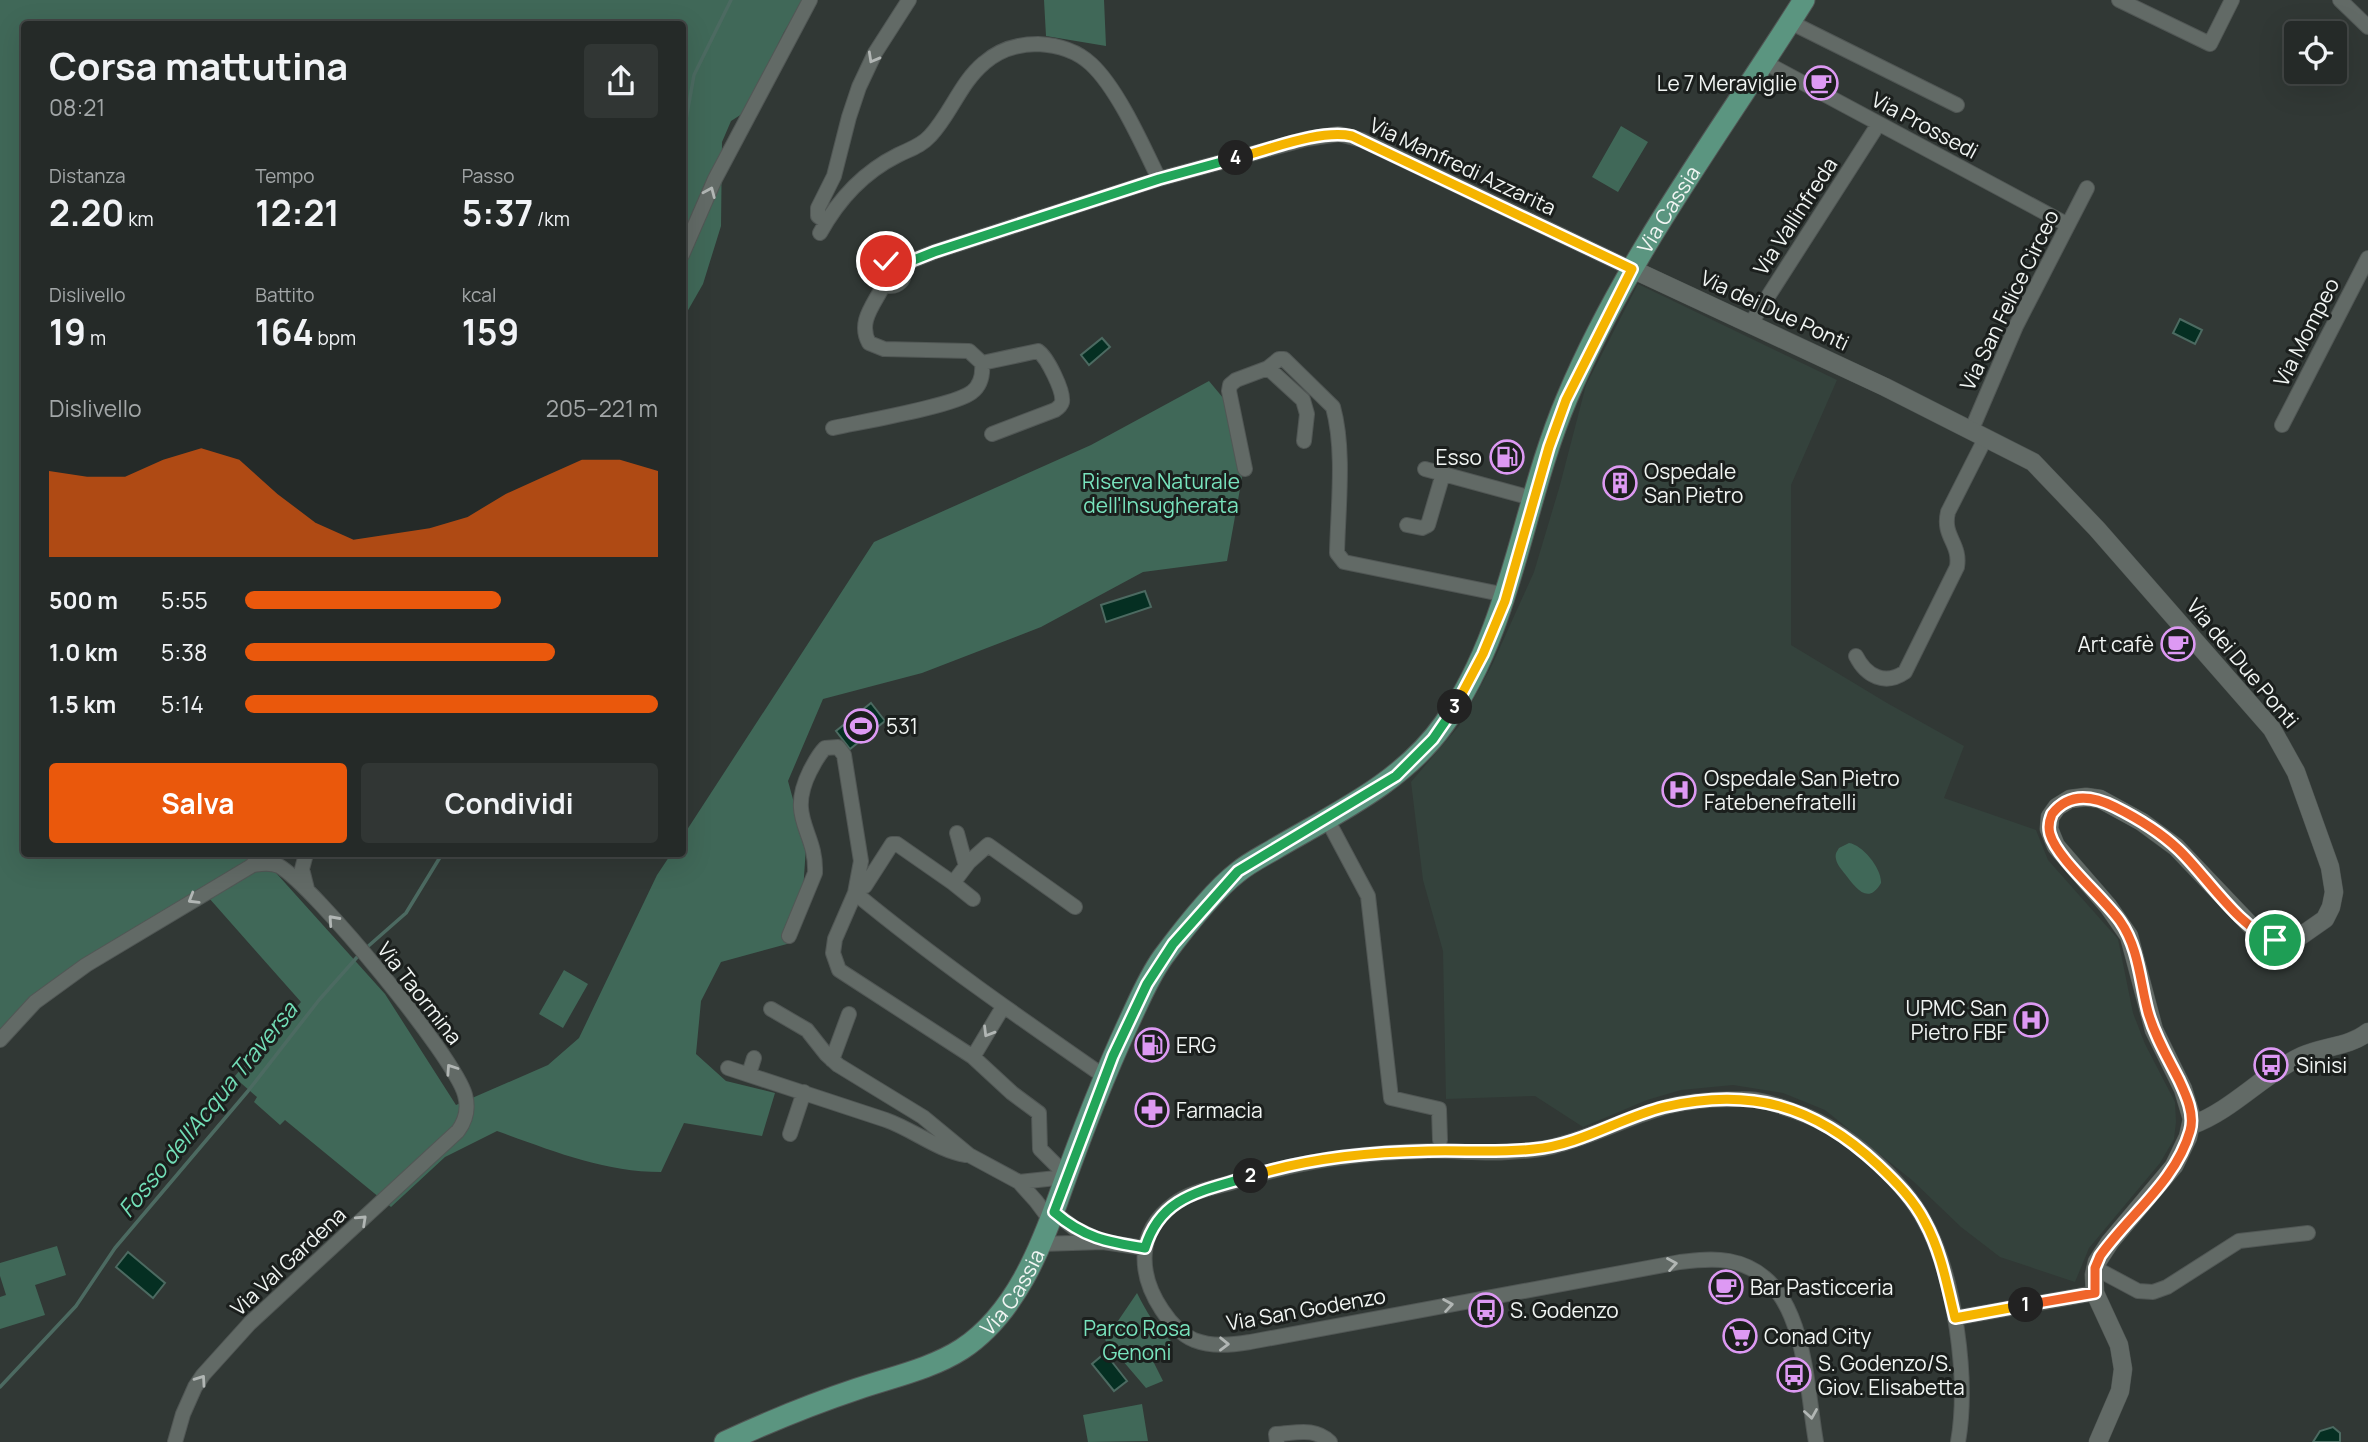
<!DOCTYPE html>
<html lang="it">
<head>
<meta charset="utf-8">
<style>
  body { margin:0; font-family:Manrope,sans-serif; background:#313634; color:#f1f3f6; height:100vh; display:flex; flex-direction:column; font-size:26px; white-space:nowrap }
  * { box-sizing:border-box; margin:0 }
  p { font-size:23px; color:#a3a7a8 }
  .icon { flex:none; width:38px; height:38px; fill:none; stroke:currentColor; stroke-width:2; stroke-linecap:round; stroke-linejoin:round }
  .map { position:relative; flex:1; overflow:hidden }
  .side { position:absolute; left:21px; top:21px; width:665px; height:836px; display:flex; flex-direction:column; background:#252a28; border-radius:7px; box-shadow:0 7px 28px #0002,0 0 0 2px #424645 }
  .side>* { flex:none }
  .tools { position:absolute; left:2284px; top:21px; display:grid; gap:14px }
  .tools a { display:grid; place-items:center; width:63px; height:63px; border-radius:7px; background:#252a28; box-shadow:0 7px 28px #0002,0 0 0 2px #424645; font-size:35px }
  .pin { position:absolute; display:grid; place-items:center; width:60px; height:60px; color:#fff; margin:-30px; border:4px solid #fff; border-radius:50%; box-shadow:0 2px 7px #0007 }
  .km { position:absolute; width:35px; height:35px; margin:-18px; border-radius:50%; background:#222; color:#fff; font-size:19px; line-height:35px; text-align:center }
  .round { display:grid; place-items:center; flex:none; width:74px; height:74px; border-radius:7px; background:#313634 }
  .head { display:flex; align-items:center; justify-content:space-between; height:119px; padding:0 28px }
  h1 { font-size:38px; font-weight:700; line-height:52px }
  .figures { display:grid; grid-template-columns:repeat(3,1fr); gap:10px; height:119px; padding:7px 28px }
  .figures div { display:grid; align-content:center }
  .figures b { font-size:35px; font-weight:700 }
  .figures small { font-size:19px; font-weight:400 }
  .figures p { font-size:19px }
  .chart { height:196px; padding:14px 28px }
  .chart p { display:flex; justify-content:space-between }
  .chart svg { width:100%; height:126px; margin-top:7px; fill:#ea580c; opacity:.7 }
  .cta { display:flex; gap:14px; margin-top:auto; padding:14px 28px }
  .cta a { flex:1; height:80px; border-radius:7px; background:#ea580c; color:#fff; font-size:28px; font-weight:700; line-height:80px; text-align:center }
  .cta a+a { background:#313634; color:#f1f3f6 }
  ul { padding:0 28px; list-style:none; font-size:23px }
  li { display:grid; grid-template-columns:112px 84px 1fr; align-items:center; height:52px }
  li i { height:18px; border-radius:9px; background:#ea580c }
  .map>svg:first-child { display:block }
</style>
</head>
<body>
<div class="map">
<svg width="2368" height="1442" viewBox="0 0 2368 1442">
  <rect width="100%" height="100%" fill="#313835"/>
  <path fill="#34423c" d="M1638,284L1837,380L1791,485V645L1887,703L1964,746L1944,798L2036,830L2048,860L2118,939L2133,1013L2145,1044L2175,1102L2176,1122L2174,1139L2160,1163L2089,1248L2075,1282L2000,1257L1961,1227L1913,1181L1825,1110L1783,1093L1733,1085L1681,1090L1647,1100L1583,1127L1535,1096L1446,1099L1443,951L1423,880L1411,782L1459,726L1492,665L1534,572L1560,485L1586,385Z"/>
  <path fill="#406858" d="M0,0H804L784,32L745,112L731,121L722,142L721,226L703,284L683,319L682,24H24V854H259L385,994L456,1105L548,1065L579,1038L657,875L671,854H682L683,836L874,542L1091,445L1209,381L1229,405L1242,478L1227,561L1143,572L1041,627L922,673L823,699L788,781L806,847L801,921L787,944L721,962L701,1001L696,1054L726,1081L775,1093L762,1136L684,1123L661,1172C603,1172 551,1150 497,1131L445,1157L391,1207L285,1120L280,1125L254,1102L257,1097L234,1077L301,1002L201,889L0,1032Z
    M1044,0H1104L1106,46L1046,36Z
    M1621,126L1648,142L1618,192L1592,177Z
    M1849,843C1863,845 1882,869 1881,883C1868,906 1855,887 1845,874C1842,870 1837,865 1836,859C1835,854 1836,853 1839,848Z
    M564,970L588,984L563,1028L539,1014Z
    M57,1246L66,1275L35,1285L45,1315L0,1329V1297L6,1295L0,1276V1263Z
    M1137,1293C1146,1311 1156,1328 1171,1341L1153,1361L1163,1381L1146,1388L1105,1340Z
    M1142,1404L1148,1441L1088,1442L1083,1415Z"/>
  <path fill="#052f22" stroke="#4c6a61" stroke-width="2" d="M2180,319L2202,330L2195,344L2173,333Z
    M1102,338L1110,347L1089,365L1081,355Z
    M1145,591L1151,607L1106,622L1101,605Z
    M871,703L885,721L850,749L836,731Z
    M128,1252L165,1283L153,1298L116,1267Z
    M1105,1353L1127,1381L1114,1391L1092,1364Z
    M2333,1427L2340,1433V1442H2313L2320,1431Z"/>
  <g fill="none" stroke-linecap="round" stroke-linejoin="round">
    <path stroke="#4c6a61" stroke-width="3.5" d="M682,142L694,75L731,0
      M365,949L406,913L442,854
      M0,1387L76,1306L115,1248L248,1091L319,1000L359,955"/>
    <defs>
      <path id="minor" d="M2119,0L2210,44L2232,0
        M2340,0L2368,27
        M1790,22L1957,105
        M1764,62L2068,225
        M826,222L818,216V208L834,176L849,117L859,87L875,53L909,0
        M820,233C838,200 864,172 898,155C910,149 921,146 930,136C951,114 960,83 984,63C1000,49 1017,44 1038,44C1057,45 1077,51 1091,64C1118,89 1143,146 1159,179
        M682,255L715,179L810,0
        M878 273a13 13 0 1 1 26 0a13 13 0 1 1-26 0Z
        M901,265L934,252L1159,179L1306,139L1339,134L1362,140L1632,269
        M1751,323L1874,131
        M982,363L1038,351C1047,357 1064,391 1062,402C1061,406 1058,408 1055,410L992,434
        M2282,425L2368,258
        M833,428C860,422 955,406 972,392C981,385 983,374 982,363L969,351L884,349L869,343C857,321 875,304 884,284
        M1971,431L2016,326L2087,188
        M1304,441L1307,414L1303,400L1268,368L1279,359H1284L1333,407C1345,450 1338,508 1337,553L1344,562L1506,595
        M1245,469L1229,391L1230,385L1236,380L1268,368
        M1425,469L1535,499
        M1407,525L1422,528L1428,525L1443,474
        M1856,656C1866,676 1885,686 1905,672L1957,567C1961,543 1942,537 1948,512L1986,437
        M1327,819L1368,896L1391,1098L1439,1109L1440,1140
        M957,833L966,866
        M306,854L302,869L307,889
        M953,883L973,899
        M857,885L865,886L892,844H897L953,883L969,862L988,845L1075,907
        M855,893C935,959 1020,1018 1105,1077
        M789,936L815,873C817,831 786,819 810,771C815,762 818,755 825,748L838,747L844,755L861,861L855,893L835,939L833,953L839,970L973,1057L1012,1093L1039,1113L1040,1149L1067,1176
        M771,1009L807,1030L826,1054L838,1065L923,1117L969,1155L1019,1182L1036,1201L1051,1221
        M0,1040L35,1002L86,965L258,862
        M973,1057L1003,1007
        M832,1060L849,1014
        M728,1068L886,1120C914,1130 937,1150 966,1155
        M749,1074L754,1058
        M790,1134L804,1092
        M1019,1182L1066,1177
        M1054,1212L1074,1228L1099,1240
        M1042,1244L1103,1242L1145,1248
        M2095,1268L2138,1291L2153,1292L2167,1287L2239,1241L2308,1233
        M1955,1318L2095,1293
        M175,1442L183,1414L195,1387L203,1375L250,1323L458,1131C466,1120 469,1109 465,1095C455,1057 314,886 279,866C270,862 261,864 252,865
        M1277,1442L1276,1434C1297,1433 1314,1427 1330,1442
        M1816,1442C1805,1380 1806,1275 1729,1261C1713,1258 1696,1260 1680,1262L1250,1342C1231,1345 1212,1347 1194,1340C1180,1334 1170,1322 1162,1310C1138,1274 1136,1232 1174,1204C1191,1191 1214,1188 1233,1182C1300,1161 1356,1153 1426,1151C1453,1150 1481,1154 1508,1152C1525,1151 1542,1150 1558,1145C1593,1136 1625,1119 1659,1109C1684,1101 1715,1099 1741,1099C1762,1098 1782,1107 1802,1114C1846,1130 1901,1178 1924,1220C1955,1276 1969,1379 1958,1442"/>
      <path id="tertiary" d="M1632,269L1885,387L2033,462L2097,529L2272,729L2296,772L2330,867L2334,892L2331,907L2325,919L2295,940H2275L2256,931L2176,847L2142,822L2100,799L2086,797L2070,799L2057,807L2050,817L2049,829L2056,846L2108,906L2129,936L2154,1030L2183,1089L2192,1119L2188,1137L2174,1166L2110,1242L2097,1262L2094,1275L2095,1293L2119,1345L2123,1369L2120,1391L2098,1442
        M2192,1125C2233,1110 2263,1074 2302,1056C2324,1046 2349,1047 2368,1032"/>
      <g id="primary">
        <path id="s1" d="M725,1442C768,1422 812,1404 857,1389C892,1377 931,1369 962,1349C1015,1314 1041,1248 1061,1191C1081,1135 1103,1078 1128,1024C1139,1001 1148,978 1163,957C1183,930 1212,892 1238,872C1250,862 1265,855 1278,847C1338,812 1403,782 1444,724C1513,626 1521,506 1567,398C1626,257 1723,129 1804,0"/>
      </g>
    </defs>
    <use href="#minor" stroke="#515755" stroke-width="16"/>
    <use href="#tertiary" stroke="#515755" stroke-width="19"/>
    <use href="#primary" stroke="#515755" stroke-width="23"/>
    <use href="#minor" stroke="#626a66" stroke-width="14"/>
    <use href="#tertiary" stroke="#626a66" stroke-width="18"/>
    <use href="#primary" stroke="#5b9580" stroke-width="21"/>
  </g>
  <defs><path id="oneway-chevron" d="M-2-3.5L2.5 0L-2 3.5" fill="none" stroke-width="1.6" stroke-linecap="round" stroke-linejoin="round" transform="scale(1.75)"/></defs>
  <g stroke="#b1b6b4">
    <use href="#oneway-chevron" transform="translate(873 58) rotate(119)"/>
    <use href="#oneway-chevron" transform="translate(710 192) rotate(-67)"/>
    <use href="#oneway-chevron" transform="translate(193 899) rotate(149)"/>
    <use href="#oneway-chevron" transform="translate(333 920) rotate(-132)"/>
    <use href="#oneway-chevron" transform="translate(988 1032) rotate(121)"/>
    <use href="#oneway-chevron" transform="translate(451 1069) rotate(-124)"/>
    <use href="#oneway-chevron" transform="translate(362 1220) rotate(-43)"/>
    <use href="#oneway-chevron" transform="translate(1672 1264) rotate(-10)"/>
    <use href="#oneway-chevron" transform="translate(1448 1305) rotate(-9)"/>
    <use href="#oneway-chevron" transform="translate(1224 1344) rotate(1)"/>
    <use href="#oneway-chevron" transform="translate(201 1380) rotate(-55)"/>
    <use href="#oneway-chevron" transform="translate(1811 1414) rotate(81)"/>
  </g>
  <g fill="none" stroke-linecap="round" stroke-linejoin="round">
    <defs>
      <path id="split-1" d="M2026,1305L2095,1293V1268L2100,1256C2129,1215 2176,1181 2190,1131C2195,1114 2186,1095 2179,1080C2168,1058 2155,1037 2148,1012C2140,982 2139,948 2120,921C2103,897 2057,859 2050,834C2048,827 2049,821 2052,814C2069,792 2093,796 2115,807C2137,818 2159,831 2178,849C2205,874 2240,930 2275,940"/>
      <path id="split-2" d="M1251,1176C1309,1158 1368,1152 1428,1151C1464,1150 1498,1153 1534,1149C1580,1145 1620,1118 1664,1107C1750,1087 1814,1105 1878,1165C1896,1182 1914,1200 1925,1222C1941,1251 1947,1285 1955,1318L2026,1305"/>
      <path id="split-3" d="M1251,1176C1205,1191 1161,1194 1145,1248C1107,1242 1084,1238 1054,1212L1113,1056L1147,984L1173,944L1238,871L1396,776L1433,739L1455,707"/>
      <path id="split-4" d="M1236,158C1269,150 1319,129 1352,136L1632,269L1566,400L1549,447L1505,601L1483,654L1455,707"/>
      <path id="split-5" d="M886,261L895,260L901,265L934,252L1159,179L1236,158"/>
    </defs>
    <use href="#split-1" stroke="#fff" stroke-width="14"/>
    <use href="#split-2" stroke="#fff" stroke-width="14"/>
    <use href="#split-3" stroke="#fff" stroke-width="14"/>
    <use href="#split-4" stroke="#fff" stroke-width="14"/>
    <use href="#split-5" stroke="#fff" stroke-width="14"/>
    <use href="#split-1" stroke="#f0652b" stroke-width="9"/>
    <use href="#split-2" stroke="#f5b400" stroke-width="9"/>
    <use href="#split-3" stroke="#22a559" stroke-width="9"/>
    <use href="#split-4" stroke="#f5b400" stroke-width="9"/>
    <use href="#split-5" stroke="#22a559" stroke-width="9"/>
  </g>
  <defs>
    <symbol id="cafe-ring" viewBox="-11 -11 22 22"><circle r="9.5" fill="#1b1f1d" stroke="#dd99f3" stroke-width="1.5"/><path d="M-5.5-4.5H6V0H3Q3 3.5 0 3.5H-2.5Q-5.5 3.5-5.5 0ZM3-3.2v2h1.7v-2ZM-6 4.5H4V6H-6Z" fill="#dd99f3"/></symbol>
    <symbol id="fuel-ring" viewBox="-11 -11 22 22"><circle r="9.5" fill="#1b1f1d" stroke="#dd99f3" stroke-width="1.5"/><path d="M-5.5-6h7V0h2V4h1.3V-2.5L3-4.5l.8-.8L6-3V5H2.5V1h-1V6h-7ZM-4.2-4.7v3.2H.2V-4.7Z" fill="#dd99f3"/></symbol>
    <symbol id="building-ring" viewBox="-11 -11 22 22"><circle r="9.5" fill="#1b1f1d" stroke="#dd99f3" stroke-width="1.5"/><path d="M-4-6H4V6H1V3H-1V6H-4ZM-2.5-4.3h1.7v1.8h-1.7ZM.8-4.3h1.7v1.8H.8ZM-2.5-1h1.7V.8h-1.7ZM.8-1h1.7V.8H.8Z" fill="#dd99f3"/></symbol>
    <symbol id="stadium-ring" viewBox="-11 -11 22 22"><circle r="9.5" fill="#1b1f1d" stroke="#dd99f3" stroke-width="1.5"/><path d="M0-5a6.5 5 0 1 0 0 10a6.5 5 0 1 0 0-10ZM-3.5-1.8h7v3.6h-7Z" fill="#dd99f3"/></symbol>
    <symbol id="hospital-ring" viewBox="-11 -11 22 22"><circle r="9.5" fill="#1b1f1d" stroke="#dd99f3" stroke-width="1.5"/><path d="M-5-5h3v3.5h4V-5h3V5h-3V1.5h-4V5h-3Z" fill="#dd99f3"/></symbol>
    <symbol id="bus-ring" viewBox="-11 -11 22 22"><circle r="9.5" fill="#1b1f1d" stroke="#dd99f3" stroke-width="1.5"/><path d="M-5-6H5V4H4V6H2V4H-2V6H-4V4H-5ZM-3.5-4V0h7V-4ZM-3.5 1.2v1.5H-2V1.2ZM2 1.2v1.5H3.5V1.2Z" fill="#dd99f3"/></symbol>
    <symbol id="pharmacy-ring" viewBox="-11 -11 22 22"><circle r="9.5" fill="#1b1f1d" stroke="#dd99f3" stroke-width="1.5"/><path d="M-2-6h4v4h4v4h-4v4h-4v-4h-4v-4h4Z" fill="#dd99f3"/></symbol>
    <symbol id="supermarket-ring" viewBox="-11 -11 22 22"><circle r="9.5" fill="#1b1f1d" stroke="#dd99f3" stroke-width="1.5"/><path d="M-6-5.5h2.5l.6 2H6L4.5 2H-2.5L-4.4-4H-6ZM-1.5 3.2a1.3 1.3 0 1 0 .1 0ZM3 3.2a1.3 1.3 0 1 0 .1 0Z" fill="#dd99f3"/></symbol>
  </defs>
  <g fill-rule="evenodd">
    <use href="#cafe-ring" x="1802" y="64" width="38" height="38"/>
    <use href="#fuel-ring" x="1488" y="438" width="38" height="38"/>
    <use href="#building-ring" x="1601" y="464" width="38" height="38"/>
    <use href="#cafe-ring" x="2159" y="625" width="38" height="38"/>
    <use href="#stadium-ring" x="842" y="707" width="38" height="38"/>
    <use href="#hospital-ring" x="1660" y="771" width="38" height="38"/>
    <use href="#hospital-ring" x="2012" y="1001" width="38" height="38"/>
    <use href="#fuel-ring" x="1133" y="1026" width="38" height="38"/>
    <use href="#bus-ring" x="2252" y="1046" width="38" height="38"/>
    <use href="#pharmacy-ring" x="1133" y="1091" width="38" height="38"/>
    <use href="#cafe-ring" x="1707" y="1268" width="38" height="38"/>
    <use href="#bus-ring" x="1467" y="1291" width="38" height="38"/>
    <use href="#supermarket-ring" x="1721" y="1317" width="38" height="38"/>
    <use href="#bus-ring" x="1775" y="1356" width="38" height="38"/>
  </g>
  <g text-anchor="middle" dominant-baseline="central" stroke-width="6" stroke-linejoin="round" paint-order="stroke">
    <g font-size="21" fill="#f1f5f3" stroke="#1b1f1d" text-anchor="start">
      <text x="1797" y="83" text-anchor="end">Le 7 Meraviglie</text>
      <text x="1482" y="457" text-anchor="end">Esso</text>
      <text x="1644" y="471">Ospedale<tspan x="1644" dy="24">San Pietro</tspan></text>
      <text x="2154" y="644" text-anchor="end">Art cafè</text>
      <text x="886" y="726">531</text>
      <text x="1704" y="778">Ospedale San Pietro<tspan x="1704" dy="24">Fatebenefratelli</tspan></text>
      <text x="2007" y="1008" text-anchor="end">UPMC San<tspan x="2007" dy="24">Pietro FBF</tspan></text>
      <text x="1176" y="1045">ERG</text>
      <text x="2296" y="1065">Sinisi</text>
      <text x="1176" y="1110">Farmacia</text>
      <text x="1750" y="1287">Bar Pasticceria</text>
      <text x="1510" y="1310">S. Godenzo</text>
      <text x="1764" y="1336">Conad City</text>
      <text x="1818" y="1363">S. Godenzo/S.<tspan x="1818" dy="24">Giov. Elisabetta</tspan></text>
    </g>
    <g font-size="21" fill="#f1f5f3" stroke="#1b1f1d">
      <text transform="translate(1925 125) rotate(28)">Via Prossedi</text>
      <text transform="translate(1463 166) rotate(25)">Via Manfredi Azzarita</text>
      <text stroke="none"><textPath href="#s1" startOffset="1634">Via Cassia</textPath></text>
      <text transform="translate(1795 216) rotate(-57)">Via Vallinfreda</text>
      <text transform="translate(2009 300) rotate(-64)">Via San Felice Circeo</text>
      <text transform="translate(1775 310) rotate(25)">Via dei Due Ponti</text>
      <text transform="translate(2306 332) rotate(-63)">Via Mompeo</text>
      <text transform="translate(2243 663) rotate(50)">Via dei Due Ponti</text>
      <text transform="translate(420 993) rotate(52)">Via Taormina</text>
      <text transform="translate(288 1261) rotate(-43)">Via Val Gardena</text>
      <text stroke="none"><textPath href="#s1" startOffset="332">Via Cassia</textPath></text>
      <text transform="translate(1306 1309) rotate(-10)">Via San Godenzo</text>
    </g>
    <g font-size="21" fill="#78e3bd" stroke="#1b1f1d">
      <text x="1161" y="481">Riserva Naturale<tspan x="1161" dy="24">dell'Insugherata</tspan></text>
      <text x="1137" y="1328">Parco Rosa<tspan x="1137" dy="24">Genoni</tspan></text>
    </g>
    <g font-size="23" font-style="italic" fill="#72deb7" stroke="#1b1f1d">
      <text transform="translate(207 1109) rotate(-51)">Fosso dell'Acqua Traversa</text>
    </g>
  </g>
</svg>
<div class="tools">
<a><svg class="icon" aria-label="locate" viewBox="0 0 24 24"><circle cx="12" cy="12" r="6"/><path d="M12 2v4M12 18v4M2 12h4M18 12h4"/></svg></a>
</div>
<div class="pin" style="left:2275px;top:940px;background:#1e9e55"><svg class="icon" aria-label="arrive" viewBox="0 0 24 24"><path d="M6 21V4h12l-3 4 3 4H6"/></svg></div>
<div class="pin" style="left:886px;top:261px;background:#d93025"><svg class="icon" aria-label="check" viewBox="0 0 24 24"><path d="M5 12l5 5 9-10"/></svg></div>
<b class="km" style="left:2026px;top:1305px">1</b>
<b class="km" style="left:1251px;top:1176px">2</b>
<b class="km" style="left:1455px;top:707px">3</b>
<b class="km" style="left:1236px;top:158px">4</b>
<section class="side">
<div class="head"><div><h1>Corsa mattutina</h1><p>08:21</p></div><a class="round"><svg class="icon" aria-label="share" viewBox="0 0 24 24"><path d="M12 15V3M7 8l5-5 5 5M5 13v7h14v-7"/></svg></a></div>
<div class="figures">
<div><p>Distanza</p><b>2.20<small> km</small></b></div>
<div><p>Tempo</p><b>12:21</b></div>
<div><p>Passo</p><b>5:37<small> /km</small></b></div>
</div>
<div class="figures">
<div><p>Dislivello</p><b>19<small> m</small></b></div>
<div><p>Battito</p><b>164<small> bpm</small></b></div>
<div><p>kcal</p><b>159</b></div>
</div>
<div class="chart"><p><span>Dislivello</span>205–221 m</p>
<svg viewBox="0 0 160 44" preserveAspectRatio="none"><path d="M0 44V14L10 16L20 16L30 10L40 6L50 10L60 22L70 32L80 38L90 36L100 34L110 30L120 22L130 16L140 10L150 10L160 14V44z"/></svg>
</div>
<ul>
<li><b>500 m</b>5:55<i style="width:62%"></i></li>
<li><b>1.0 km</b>5:38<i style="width:75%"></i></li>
<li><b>1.5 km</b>5:14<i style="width:100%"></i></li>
</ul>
<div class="cta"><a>Salva</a><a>Condividi</a></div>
</section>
</div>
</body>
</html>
